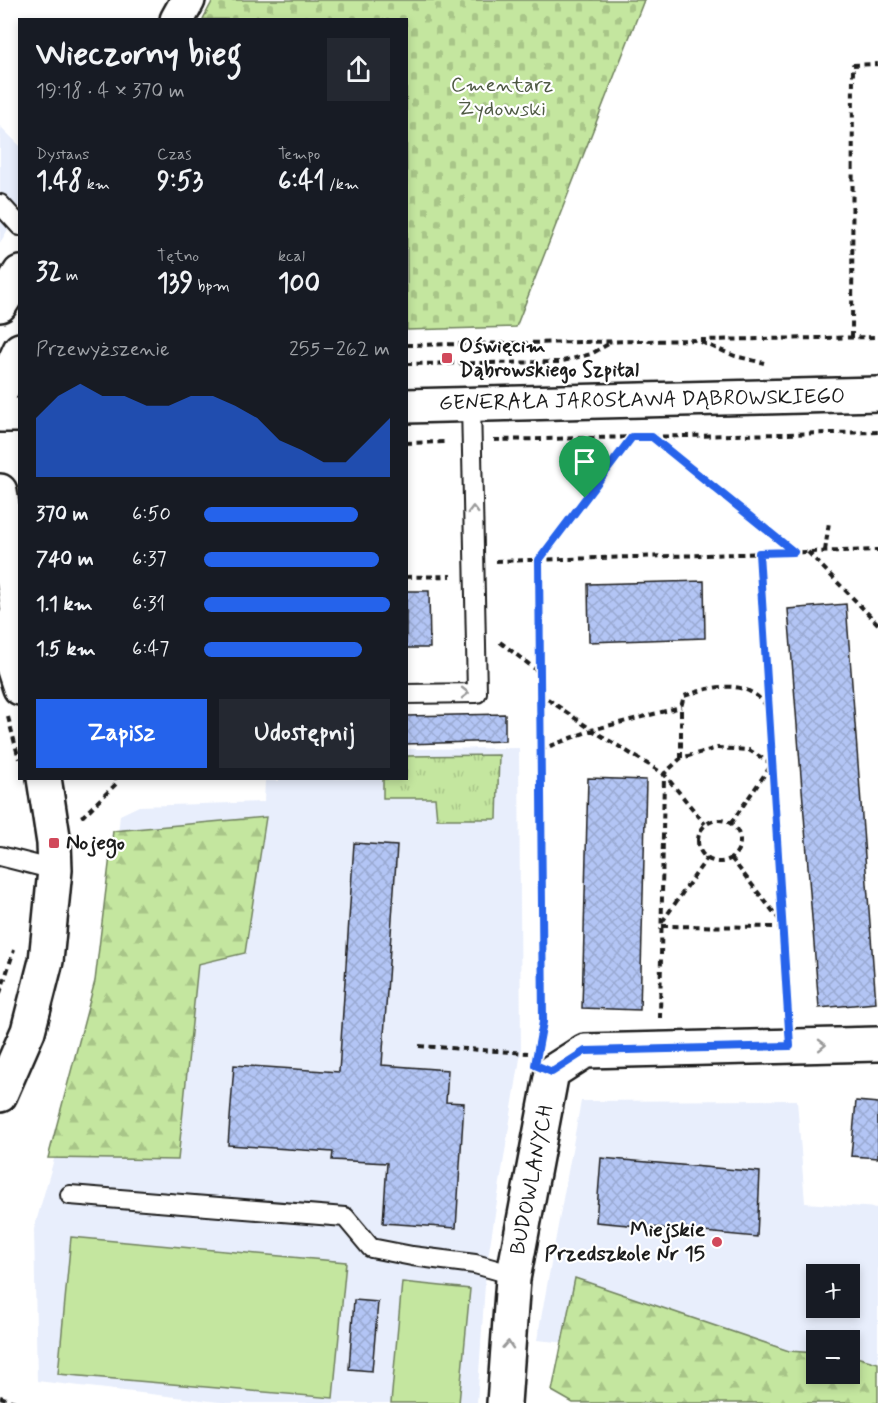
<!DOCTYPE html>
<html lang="pl">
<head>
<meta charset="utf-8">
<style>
  body { margin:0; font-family:Mynerve,sans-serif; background:#242831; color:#f1f3f6; height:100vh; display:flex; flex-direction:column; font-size:22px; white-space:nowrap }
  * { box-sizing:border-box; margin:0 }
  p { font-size:20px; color:#9ea1a6 }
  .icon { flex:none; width:33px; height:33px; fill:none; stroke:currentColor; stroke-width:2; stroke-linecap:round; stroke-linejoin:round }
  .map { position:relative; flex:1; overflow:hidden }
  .drawer { position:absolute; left:18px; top:18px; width:390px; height:762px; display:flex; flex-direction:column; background:#171b24; border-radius:0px; box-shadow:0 3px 9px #0003 }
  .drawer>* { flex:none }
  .tools { position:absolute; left:806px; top:1264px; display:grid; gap:12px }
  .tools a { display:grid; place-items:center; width:54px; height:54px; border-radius:0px; background:#171b24; box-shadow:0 3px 9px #0003; font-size:30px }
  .pin { position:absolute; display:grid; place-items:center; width:51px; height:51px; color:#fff; margin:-62px -26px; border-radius:50% 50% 50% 0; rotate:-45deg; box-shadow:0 0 6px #0007 }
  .pin .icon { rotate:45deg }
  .round { display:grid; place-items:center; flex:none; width:63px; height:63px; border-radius:0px; background:#242831 }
  .summary { display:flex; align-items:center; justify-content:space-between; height:102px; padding:0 18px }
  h1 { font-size:33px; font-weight:700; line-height:45px }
  .metrics { display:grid; grid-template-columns:repeat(3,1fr); gap:9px; height:102px; padding:6px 18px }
  .metrics div { display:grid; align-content:center }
  .metrics b { font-size:26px; font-weight:700 }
  .metrics small { font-size:16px; font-weight:400 }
  .metrics p { font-size:16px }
  .chart { height:168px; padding:12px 18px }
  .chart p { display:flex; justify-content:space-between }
  .chart svg { width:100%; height:108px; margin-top:6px; fill:#2563eb; opacity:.7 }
  .button { display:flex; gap:12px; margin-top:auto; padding:12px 18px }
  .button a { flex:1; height:69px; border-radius:0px; background:#2563eb; color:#fff; font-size:24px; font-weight:700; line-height:69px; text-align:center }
  .button a+a { background:#242831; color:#f1f3f6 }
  ul { padding:0 18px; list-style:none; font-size:20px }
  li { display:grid; grid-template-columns:96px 72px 1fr; align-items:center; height:45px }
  li i { height:15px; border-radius:8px; background:#2563eb }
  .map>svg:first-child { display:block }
</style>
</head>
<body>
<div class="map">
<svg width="878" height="1403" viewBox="0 0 878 1403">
  <defs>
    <pattern id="forest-firs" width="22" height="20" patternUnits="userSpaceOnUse" patternTransform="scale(1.5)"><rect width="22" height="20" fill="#c4e69f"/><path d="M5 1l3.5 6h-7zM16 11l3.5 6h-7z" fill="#a8c588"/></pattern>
    <pattern id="cemetery-stones" width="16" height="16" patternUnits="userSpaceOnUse" patternTransform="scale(1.5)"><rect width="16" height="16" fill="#c4e69f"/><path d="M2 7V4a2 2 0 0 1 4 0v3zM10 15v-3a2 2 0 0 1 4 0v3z" fill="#a8c588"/></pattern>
    <pattern id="park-tufts" width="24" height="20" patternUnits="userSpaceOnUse" patternTransform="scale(1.5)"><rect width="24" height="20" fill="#c4e69f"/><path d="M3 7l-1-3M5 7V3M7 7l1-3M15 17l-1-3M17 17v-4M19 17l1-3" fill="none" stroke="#a8c588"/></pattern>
    <pattern id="building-cross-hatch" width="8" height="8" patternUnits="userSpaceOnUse" patternTransform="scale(1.5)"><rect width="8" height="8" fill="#b3c5f5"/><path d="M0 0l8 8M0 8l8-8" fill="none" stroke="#99a9d1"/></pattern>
  </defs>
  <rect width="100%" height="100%" fill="#fff"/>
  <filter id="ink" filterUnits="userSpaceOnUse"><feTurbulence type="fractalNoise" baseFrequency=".0167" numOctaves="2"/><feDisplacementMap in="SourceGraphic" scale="12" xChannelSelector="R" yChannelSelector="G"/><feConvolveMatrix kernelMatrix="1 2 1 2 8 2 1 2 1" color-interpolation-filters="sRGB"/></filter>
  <g filter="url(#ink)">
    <path fill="#e8eefc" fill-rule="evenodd" d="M0,126L20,146L19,210L0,243Z
      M519,748L521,1052L486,1270L477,1403H228L37,1381L34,1229L102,992L120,815L139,806L264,802L265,781H279V779L406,778L407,749Z
      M797,1100L805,1203L878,1208V1374L849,1371V1341H816V1368L537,1340L581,1101ZM816,1275H849V1308H816Z"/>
    <path fill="#c4e69f" stroke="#70815e" stroke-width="1.5" d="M71,1237L346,1262L333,1398L58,1374Z
      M402,1282L470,1289L459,1403H391Z"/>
    <path fill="url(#forest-firs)" stroke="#70815e" stroke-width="1.5" d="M266,817L245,953L198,964L178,1160L48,1158L95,981L113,831Z
      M575,1278L789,1351L816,1353V1374H849V1355L878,1363V1403H573L552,1391Z"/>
    <path fill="url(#cemetery-stones)" stroke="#70815e" stroke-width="1.5" d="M213,0H644L516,327L407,330L406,20L203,19Z"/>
    <path fill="url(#park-tufts)" stroke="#70815e" stroke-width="1.5" d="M499,755L497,819H437L435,798H383V779L406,778L407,756Z"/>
    <path fill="url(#building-cross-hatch)" stroke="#1c1c1c" stroke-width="1.5" d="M704,581L705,638L589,642L588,584Z
      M406,591H429L430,648H406Z
      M846,604L876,1003L819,1008L788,609Z
      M505,714V741L406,744V716Z
      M588,778L646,780L640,1010L582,1008Z
      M354,843L397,846L382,1065L448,1070L446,1102L464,1103L456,1228L383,1223L387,1163L332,1160L333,1152L228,1145L234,1065L339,1072Z
      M856,1101L878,1103V1158L851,1156Z
      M601,1158L760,1172L757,1237L596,1222Z
      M354,1300L378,1302L372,1371L349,1369Z"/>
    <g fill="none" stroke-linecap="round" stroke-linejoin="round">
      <defs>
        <path id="lane" d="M0,204L20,226
          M406,694L477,693L471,404
          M0,856L55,870
          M70,1195L345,1217L371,1248L412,1256L475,1264L514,1275"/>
        <path id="street" d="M504,1403L513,1279L552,1072L585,1051L878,1044"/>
        <path id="secondary" d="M177,20L188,0
          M0,305L20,273
          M0,393L20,350
          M406,406L878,394
          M0,415H20
          M0,491L20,624
          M0,627L20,688
          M0,1095L28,1031L46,961L55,870L54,843L44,778"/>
      </defs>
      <use href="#lane" stroke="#1c1c1c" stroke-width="22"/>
      <use href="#street" stroke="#1c1c1c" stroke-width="38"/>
      <use href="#secondary" stroke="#1c1c1c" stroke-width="38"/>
      <path stroke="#1c1c1c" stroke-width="4" stroke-dasharray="6 4.5" stroke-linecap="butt" d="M852,338L853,65L878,64
        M701,342L735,356L764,363
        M406,345L878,337
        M406,364L559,362L591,354L612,342
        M652,437L793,552
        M494,440L878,432
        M406,443L448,442
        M825,551L829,522
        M808,552L878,624
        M759,553L788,1016
        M496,561L878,550
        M406,577L451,576
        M500,642L539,672
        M539,693L592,730L664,774L705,824
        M8,717L19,759
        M540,750L592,730L681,707
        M681,758V707L684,696C705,689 732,680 754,694C759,697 764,703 768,707
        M82,814L83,816L116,784L115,778
        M698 841a21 21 0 1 1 42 0a21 21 0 1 1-42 0Z
        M731,858L782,923
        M662,922L707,858
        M662,926L782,927
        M0,993L14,950
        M660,1018L664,774L681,758L717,748L749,750L772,764L731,823
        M539,1044L543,1022L539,560L632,437
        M419,1046L528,1053
        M0,1397L18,1403"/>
      <use href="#lane" stroke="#fff" stroke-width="18"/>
      <use href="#street" stroke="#fff" stroke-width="33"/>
      <use href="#secondary" stroke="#fff" stroke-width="33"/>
    </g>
    <defs><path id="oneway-chevron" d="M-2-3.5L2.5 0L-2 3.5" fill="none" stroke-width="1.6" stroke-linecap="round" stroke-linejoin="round" transform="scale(1.5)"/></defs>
    <g stroke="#999">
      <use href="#oneway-chevron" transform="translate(473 510) rotate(-91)"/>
      <use href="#oneway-chevron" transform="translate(465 693)"/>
      <use href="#oneway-chevron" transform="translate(822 1045) rotate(-1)"/>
      <use href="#oneway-chevron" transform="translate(508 1345) rotate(-86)"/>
    </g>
  </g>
  <g fill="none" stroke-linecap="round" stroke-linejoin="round" filter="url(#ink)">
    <defs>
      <path id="route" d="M632,437H652L794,552L759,553L790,1046L585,1051L552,1072L535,1065L543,1022L539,560Z"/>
    </defs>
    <use href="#route" stroke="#fff" stroke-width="12"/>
    <use href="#route" stroke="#2563eb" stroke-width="8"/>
  </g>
  <g fill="#d1495b" stroke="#fff" stroke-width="2">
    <rect x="441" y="352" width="12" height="12" rx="3"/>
    <rect x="48" y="837" width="12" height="12" rx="3"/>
    <circle cx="717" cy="1242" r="6"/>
  </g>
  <g text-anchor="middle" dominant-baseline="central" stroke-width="4.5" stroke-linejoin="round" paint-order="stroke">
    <g font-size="21" fill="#4e5943" stroke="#fff">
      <text x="502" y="85">Cmentarz<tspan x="502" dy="24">Żydowski</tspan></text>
    </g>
    <g font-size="21" font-weight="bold" fill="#1c1c1c" stroke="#fff" text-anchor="start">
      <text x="459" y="346">Oświęcim<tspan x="459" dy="24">Dąbrowskiego Szpital</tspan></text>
      <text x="66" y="843">Nojego</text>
      <text x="705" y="1230" text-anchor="end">Miejskie<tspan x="705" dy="24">Przedszkole Nr 15</tspan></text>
    </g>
    <g font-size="21" fill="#1c1c1c" stroke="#fff">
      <text transform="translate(642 400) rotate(-1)">GENERAŁA JAROSŁAWA DĄBROWSKIEGO</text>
      <text transform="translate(532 1180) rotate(-79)">BUDOWLANYCH</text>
    </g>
  </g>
</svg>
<div class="tools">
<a>+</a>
<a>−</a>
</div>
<div class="pin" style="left:585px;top:498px;background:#1e9e55"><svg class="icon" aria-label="arrive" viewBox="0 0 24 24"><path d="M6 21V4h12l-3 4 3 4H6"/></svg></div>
<section class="drawer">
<div class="summary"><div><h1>Wieczorny bieg</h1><p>19:18 · 4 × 370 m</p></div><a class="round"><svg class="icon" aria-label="share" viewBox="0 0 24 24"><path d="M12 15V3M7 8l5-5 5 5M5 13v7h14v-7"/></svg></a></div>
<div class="metrics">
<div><p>Dystans</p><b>1.48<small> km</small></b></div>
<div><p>Czas</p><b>9:53</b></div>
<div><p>Tempo</p><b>6:41<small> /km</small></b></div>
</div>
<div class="metrics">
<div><b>32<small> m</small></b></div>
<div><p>Tętno</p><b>139<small> bpm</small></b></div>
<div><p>kcal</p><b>100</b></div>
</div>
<div class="chart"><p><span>Przewyższenie</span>255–262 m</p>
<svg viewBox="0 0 160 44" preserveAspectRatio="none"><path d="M0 44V20L10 11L20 6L30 11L40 11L50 15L60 15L70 11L80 11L90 15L100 20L110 29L120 33L130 38L140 38L150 29L160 20V44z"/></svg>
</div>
<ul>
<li><b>370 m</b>6:50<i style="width:83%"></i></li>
<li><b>740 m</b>6:37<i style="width:94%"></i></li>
<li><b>1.1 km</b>6:31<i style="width:100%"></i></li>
<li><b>1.5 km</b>6:47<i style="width:85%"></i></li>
</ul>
<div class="button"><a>Zapisz</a><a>Udostępnij</a></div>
</section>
</div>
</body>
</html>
